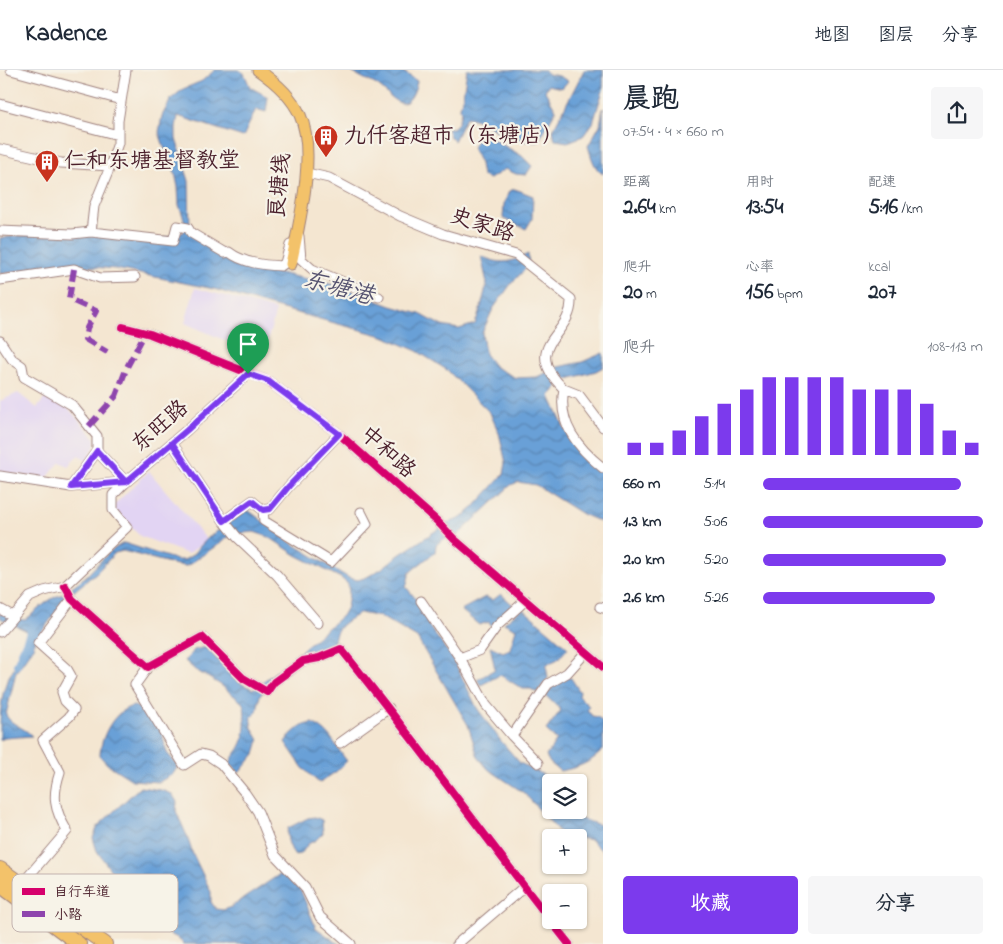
<!DOCTYPE html>
<html lang="zh">
<head>
<meta charset="utf-8">
<style>
  body { margin:0; font-family:"Indie Flower","LXGW WenKai TC",sans-serif; background:#f6f6f7; color:#1f2937; height:100vh; display:flex; flex-direction:column; font-size:19px; white-space:nowrap }
  * { box-sizing:border-box; margin:0 }
  p { font-size:16px; color:#747a83 }
  .icon { flex:none; width:28px; height:28px; fill:none; stroke:currentColor; stroke-width:2; stroke-linecap:round; stroke-linejoin:round }
  .map { position:relative; flex:1; overflow:hidden }
  .drawer { display:flex; flex-direction:column; background:#fff; width:400px }
  .drawer>* { flex:none }
  .controls { position:absolute; left:542px; top:704px; display:grid; gap:10px }
  .controls a { display:grid; place-items:center; width:45px; height:45px; border-radius:5px; background:#fff; box-shadow:0 1px 4px #0004; font-size:25px }
  .pin { position:absolute; display:grid; place-items:center; width:42px; height:42px; color:#fff; margin:-51px -21px; border-radius:50% 50% 50% 0; rotate:-45deg; box-shadow:0 0 5px #0007 }
  .pin .icon { rotate:45deg }
  .round { display:grid; place-items:center; flex:none; width:52px; height:52px; border-radius:5px; background:#f6f6f7 }
  .overview { display:flex; align-items:center; justify-content:space-between; height:85px; padding:0 20px }
  h1 { font-size:28px; font-weight:700; line-height:38px }
  .metrics { display:grid; grid-template-columns:repeat(3,1fr); gap:8px; height:85px; padding:5px 20px }
  .metrics div { display:grid; align-content:center }
  .metrics b { font-size:21px; font-weight:700 }
  .metrics small { font-size:14px; font-weight:400 }
  .metrics p { font-size:14px }
  .chart { height:140px; padding:10px 20px }
  .chart p { display:flex; justify-content:space-between }
  .chart svg { width:100%; height:90px; margin-top:5px; stroke:#7c3aed; stroke-width:6 }
  .primary-button { display:flex; gap:10px; margin-top:auto; padding:10px 20px }
  .primary-button a { flex:1; height:58px; border-radius:5px; background:#7c3aed; color:#fff; font-size:20px; font-weight:700; line-height:58px; text-align:center }
  .primary-button a+a { background:#f6f6f7; color:#1f2937 }
  ul { padding:0 20px; list-style:none; font-size:16px }
  li { display:grid; grid-template-columns:80px 60px 1fr; align-items:center; height:38px }
  li i { height:12px; border-radius:6px; background:#7c3aed }
  header { display:flex; align-items:center; gap:30px; box-sizing:border-box; height:70px; padding:0 25px; background:#fff; border-bottom:1px solid #e0e1e3 }
  header strong { font-size:24px }
  nav { display:flex; gap:28px; margin-inline-start:auto; font-size:18px }
  main { display:flex; flex:1; min-height:0 }
  .map>svg:first-child { display:block }
</style>
</head>
<body>
<header>
<strong>Kadence</strong>
<nav><a>地图</a><a>图层</a><a>分享</a></nav>
</header>
<main>
<div class="map">
<svg width="603" height="874" viewBox="0 0 603 874">
  <defs>
    <pattern id="water-waves" width="16" height="10" patternUnits="userSpaceOnUse" patternTransform="scale(1.25)"><rect width="16" height="10" fill="#69a0d7"/><path d="M0 5q4-4 8 0t8 0" fill="none" stroke="#5882af"/></pattern>
  </defs>
  <rect width="100%" height="100%" fill="#f7f3e8"/>
  <filter id="ink" filterUnits="userSpaceOnUse"><feTurbulence type="fractalNoise" baseFrequency=".02" numOctaves="2"/><feDisplacementMap in="SourceGraphic" scale="10" xChannelSelector="R" yChannelSelector="G"/><feConvolveMatrix kernelMatrix="1 2 1 2 8 2 1 2 1" color-interpolation-filters="sRGB"/></filter>
  <filter id="wash" filterUnits="userSpaceOnUse"><feTurbulence type="fractalNoise" baseFrequency=".0096" numOctaves="4" result="noise"/><feDisplacementMap in="SourceGraphic" scale="20" xChannelSelector="R" yChannelSelector="G"/><feGaussianBlur stdDeviation="1.12" result="paint"/><feColorMatrix in="noise" values="0 0 0 0 0 0 0 0 0 0 0 0 0 0 0 0 0 1.4 0 .05"/><feComposite in="paint" operator="in"/></filter>
  <g filter="url(#wash)">
    <rect width="100%" height="100%" fill="#f4e6d1"/>
    <path fill="#e2d4f3" d="M195,218L276,240L263,287L185,253Z
      M18,323L37,338L46,327L68,338L95,368V376L86,391L79,385L68,396L60,392L46,409L0,402V331Z
      M149,401L207,470L188,484L140,466L115,441L114,435Z"/>
    <path fill="url(#water-waves)" stroke="#5a6081" d="M215,0H239L244,3L250,17L268,27L266,42L256,39L243,67L178,46L176,57V69L189,111L190,162L228,185L265,200L339,216L391,236L420,244L442,256L459,259L475,254L481,237L487,213L481,186C500,195 510,193 528,184L529,195L511,214L493,239L482,263L485,284L495,297L516,308L537,307L558,297L582,292L603,283V297L596,301L561,311L550,326C564,357 573,383 603,402V453L582,444L536,415L518,412L511,415L458,465L442,470L436,475L435,482L410,502L406,517L420,534L430,558L453,589L477,638L501,671L520,693L548,707L554,712H551V740H570L578,748L603,756V782L591,770L579,768L564,767L524,723L488,699L478,687L468,655L417,568L381,547L360,543C347,551 334,557 334,573L321,583L306,585L260,625L257,642L251,648L252,658L259,670L255,684L239,703L230,694C233,685 236,684 240,677C247,665 245,648 244,634L221,615L194,599L185,591L194,580L205,577L240,613L253,619L293,589L304,578L342,546L347,537L349,523L348,514L341,508L296,485L269,467L254,462L233,464L187,496L177,495L123,481L115,483L97,502L66,528L33,574L35,576L16,602L6,645C11,655 24,657 32,666L5,668L0,670C0,650 0,626 8,608C14,598 33,573 29,562L0,548V543L13,549L25,550C36,542 50,526 64,524C70,517 78,513 85,507C99,494 107,481 124,473L177,490H184L191,486L209,467L248,440L290,472L349,508L358,510L367,507L381,499L399,485L446,454L461,448L473,438L504,404L506,393L499,363L490,343L447,300L417,281L383,266L264,234L214,219L116,199L60,194L0,204V168L59,161L160,169L184,162V149L179,135L178,117L175,103L166,83L159,62L162,46L171,29L183,19L202,11Z
      M351,0H401L417,11C415,21 409,39 396,31C389,27 384,20 377,15C369,11 361,7 353,3Z
      M467,0H545L548,4L559,6L568,11L562,18L548,15L545,21L556,40L538,72C524,72 512,69 499,62C488,56 479,49 466,47L454,71L450,67L447,58H453L458,53L461,43L460,37L463,25Z
      M584,0H603V20L593,53L583,66L568,72L555,70L553,60Z
      M603,38V104C594,99 591,86 588,76L600,55Z
      M486,65L522,86L532,96L526,105L516,104L505,99L490,109L482,106L480,94L472,77L478,69Z
      M515,119L533,126L532,149L526,159L503,148L504,134L509,121Z
      M501,524L514,536L492,555H490L489,552L479,555L461,540L485,527L493,530Z
      M522,538L568,578L558,589L546,595L548,608L537,623L531,619H523L500,605L481,615L477,610L495,599L490,576L503,582L510,579L516,559L504,553Z
      M563,607L571,608L580,622L579,626L589,636L587,639L592,646L598,647L603,653V680C591,693 577,698 560,701L550,693L546,686L557,670L546,660L561,640L546,626L553,613Z
      M134,636L145,640L154,649L161,659L167,683L178,696L173,704L159,712L132,710L107,694L100,686C100,668 114,639 134,636Z
      M312,653C332,662 334,675 347,691L337,701L319,713L303,698L285,672C292,662 300,655 312,653Z
      M140,717L161,720L172,724L177,732L176,741L187,766L192,782L211,822V832L216,839L223,840L231,837L280,804L288,809L301,821L316,858L339,874H184L176,867L150,856L125,839L131,829L97,781L93,768L98,756Z
      M315,747L322,750L323,763L316,770L308,774L301,784L294,785C290,777 285,767 288,758L308,748Z"/>
    <g fill="none" stroke-linecap="round" stroke-linejoin="round">
      <path stroke="#69a0d7" stroke-width="8" d="M17,595L33,555"/>
    </g>
  </g>
  <g filter="url(#ink)">
    <g fill="none" stroke-linecap="round" stroke-linejoin="round">
      <defs>
        <path id="minor" d="M11,0L121,30
          M0,34L118,65
          M0,79L61,93L110,96
          M307,103L329,108L400,146L443,164L516,185L571,229C573,267 518,274 564,319C557,353 578,378 603,398
          M0,161L72,164L91,162L173,171L177,156L188,158L191,163L225,183L229,182C243,193 263,195 281,196L285,193L290,175
          M91,162L94,136L108,102L118,73V51L126,0
          M299,166L301,189L312,199L379,227
          M0,210L74,199L100,208L135,207
          M123,257L150,264L268,311L339,364L437,451L454,469L603,597
          M0,271L12,289L22,296L24,307L72,335L97,366V381L71,417
          M564,319L579,325L603,357
          M172,373L224,451L237,467L277,505L318,553
          M0,406L71,417L126,412L187,360L248,304
          M263,440L270,439L289,416L339,364
          M224,451L252,431L263,440L264,451L331,492L367,454L361,442
          M65,516L72,529L148,597L202,567L243,608L267,622L274,612L303,591L319,588L341,579C419,675 492,777 569,874
          M421,531L460,588L486,635L512,666L538,693
          M600,537L603,538
          M0,539L13,546
          M0,562L30,527L44,521L65,516L127,457L113,440V425L126,412L97,381
          M460,588L480,580L497,556L526,530
          M148,597L135,615L184,695L201,684L209,686L221,694L245,723L258,742L275,785L305,817L320,847L351,874
          M512,666L548,614L567,603L586,582
          M340,673L389,638
          M21,815L67,761C54,739 52,726 60,702L43,670L69,647L74,640L65,631L62,622L71,606L67,599L38,573L72,529
          M457,874L524,817"/>
        <path id="major" d="M258,0C274,11 292,27 300,45C317,82 299,154 291,194"/>
        <path id="highway" d="M0,799L105,874
          M0,815L79,874"/>
      </defs>
      <use href="#minor" stroke="#9f827e" stroke-width="11"/>
      <use href="#major" stroke="#9f827e" stroke-width="13"/>
      <use href="#highway" stroke="#9f827e" stroke-width="16"/>
      <use href="#minor" stroke="#fff" stroke-width="9"/>
      <use href="#major" stroke="#f3c26a" stroke-width="11"/>
      <use href="#highway" stroke="#f3c26a" stroke-width="14"/>
      <path stroke="#8e44ad" stroke-width="6" stroke-dasharray="12 6" stroke-linecap="butt" d="M74,199L69,229L96,241L87,258L85,269L107,282
        M89,356L116,326L127,297L145,263"/>
      <defs>
        <path id="cycleway" d="M123,257L150,264L268,311L339,364L437,451L454,469L603,597
          M65,516L72,529L148,597L202,567L243,608L267,622L274,612L303,591L319,588L341,579C419,675 492,777 569,874"/>
      </defs>
      <use href="#cycleway" stroke="#f7f3e8" stroke-width="11"/>
      <use href="#cycleway" stroke="#d6006c" stroke-width="8"/>
    </g>
  </g>
  <g fill="none" stroke-linecap="round" stroke-linejoin="round" filter="url(#ink)">
    <defs>
      <path id="route" d="M248,304L187,360L126,412L71,417L97,381L126,412L172,373L224,451L252,431L263,440L270,439L289,416L339,364L268,311L248,304"/>
    </defs>
    <use href="#route" stroke="#fff" stroke-width="10"/>
    <use href="#route" stroke="#7c3aed" stroke-width="6"/>
  </g>
  <defs>
    <symbol id="building-pin" viewBox="-11 -11 22 30"><path d="M0 17L-7.5 6A9.5 9.5 0 1 1 7.5 6Z" fill="#c8321e" stroke="#f7f3e8"/><path d="M-4-6H4V6H1V3H-1V6H-4ZM-2.5-4.3h1.7v1.8h-1.7ZM.8-4.3h1.7v1.8H.8ZM-2.5-1h1.7V.8h-1.7ZM.8-1h1.7V.8H.8Z" fill="#fff"/></symbol>
  </defs>
  <g fill-rule="evenodd">
    <use href="#building-pin" x="312" y="53" width="28" height="38"/>
    <use href="#building-pin" x="33" y="78" width="28" height="38"/>
  </g>
  <g text-anchor="middle" dominant-baseline="central" stroke-width="4.5" stroke-linejoin="round" paint-order="stroke">
    <g font-size="22" fill="#4a1f2b" stroke="#f7f3e8" text-anchor="start">
      <text x="344" y="67">九仟客超市（东塘店）</text>
      <text x="64" y="92">仁和东塘基督教堂</text>
    </g>
    <g font-size="22" fill="#4a1f2b" stroke="#f7f3e8">
      <text transform="translate(281 116) rotate(-85)">良塘线</text>
      <text transform="translate(482 156) rotate(18)">史家路</text>
      <text transform="translate(161 357) rotate(-41)">东旺路</text>
      <text transform="translate(387 383) rotate(42)">中和路</text>
    </g>
    <g font-size="24" font-style="italic" fill="#565370" stroke="#f7f3e8">
      <text transform="translate(338 219) rotate(15)">东塘港</text>
    </g>
  </g>
  <rect x="12" y="804" width="166" height="58" rx="8" fill="#f7f3e8" stroke="#c3b3af" stroke-width="1"/>
  <rect x="22" y="818" width="23" height="7" fill="#d6006c"/>
  <rect x="22" y="841" width="23" height="6" fill="#8e44ad"/>
  <g font-size="14" fill="#4a1f2b">
    <text x="54" y="826">自行车道</text>
    <text x="54" y="849">小路</text>
  </g>
</svg>
<div class="controls">
<a><svg class="icon" aria-label="layers" viewBox="0 0 24 24"><path d="M12 4l9 5-9 5-9-5zM3 14l9 5 9-5"/></svg></a>
<a>+</a>
<a>−</a>
</div>
<div class="pin" style="left:248px;top:304px;background:#1e9e55"><svg class="icon" aria-label="arrive" viewBox="0 0 24 24"><path d="M6 21V4h12l-3 4 3 4H6"/></svg></div>
</div>
<section class="drawer">
<div class="overview"><div><h1>晨跑</h1><p>07:54 · 4 × 660 m</p></div><a class="round"><svg class="icon" aria-label="share" viewBox="0 0 24 24"><path d="M12 15V3M7 8l5-5 5 5M5 13v7h14v-7"/></svg></a></div>
<div class="metrics">
<div><p>距离</p><b>2.64<small> km</small></b></div>
<div><p>用时</p><b>13:54</b></div>
<div><p>配速</p><b>5:16<small> /km</small></b></div>
</div>
<div class="metrics">
<div><p>爬升</p><b>20<small> m</small></b></div>
<div><p>心率</p><b>156<small> bpm</small></b></div>
<div><p>kcal</p><b>207</b></div>
</div>
<div class="chart"><p><span>爬升</span>108–113 m</p>
<svg viewBox="0 0 160 44" preserveAspectRatio="none"><path d="M5 44V38M15 44V38M25 44V32M35 44V25M45 44V19M55 44V12M65 44V6M75 44V6M85 44V6M95 44V6M105 44V12M115 44V12M125 44V12M135 44V19M145 44V32M155 44V38"/></svg>
</div>
<ul>
<li><b>660 m</b>5:14<i style="width:90%"></i></li>
<li><b>1.3 km</b>5:06<i style="width:100%"></i></li>
<li><b>2.0 km</b>5:20<i style="width:83%"></i></li>
<li><b>2.6 km</b>5:26<i style="width:78%"></i></li>
</ul>
<div class="primary-button"><a>收藏</a><a>分享</a></div>
</section>
</main>
</body>
</html>
